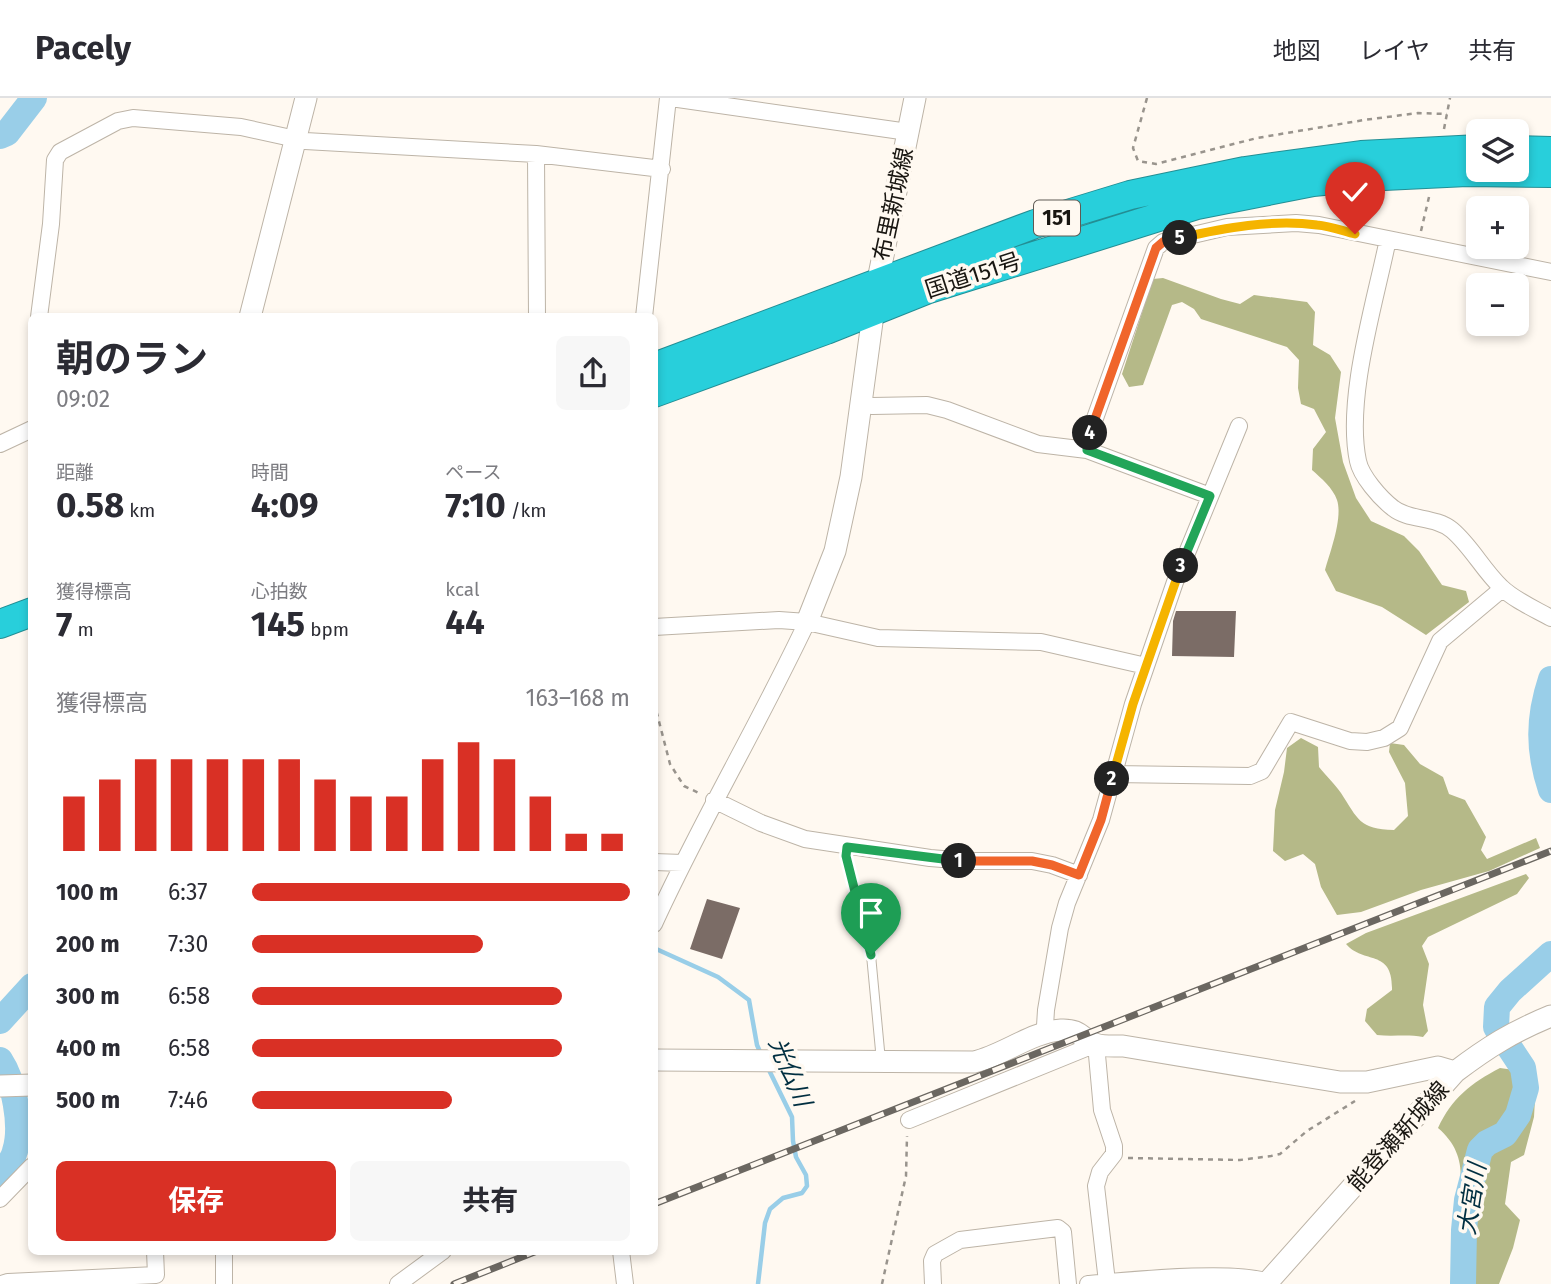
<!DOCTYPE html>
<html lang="ja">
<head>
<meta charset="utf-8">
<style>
  body { margin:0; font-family:"Fira Sans","Noto Sans JP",sans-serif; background:#f7f7f7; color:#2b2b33; height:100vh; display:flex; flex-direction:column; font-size:26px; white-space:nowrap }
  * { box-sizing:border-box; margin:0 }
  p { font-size:23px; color:#7c7c81 }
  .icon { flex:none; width:38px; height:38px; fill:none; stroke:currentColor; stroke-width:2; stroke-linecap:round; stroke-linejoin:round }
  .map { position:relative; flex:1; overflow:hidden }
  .panel { position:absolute; left:28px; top:215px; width:630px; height:942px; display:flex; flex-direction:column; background:#fff; border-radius:10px; box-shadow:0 4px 10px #0003 }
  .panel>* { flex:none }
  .fabs { position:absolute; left:1466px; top:21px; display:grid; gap:14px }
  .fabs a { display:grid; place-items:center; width:63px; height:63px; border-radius:10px; background:#fff; box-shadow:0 4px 10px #0003; font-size:35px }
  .pin { position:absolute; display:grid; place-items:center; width:60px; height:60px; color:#fff; margin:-72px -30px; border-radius:50% 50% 50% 0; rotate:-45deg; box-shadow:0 0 7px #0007 }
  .pin .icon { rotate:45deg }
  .km { position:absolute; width:35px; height:35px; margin:-18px; border-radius:50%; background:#222; color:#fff; font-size:19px; line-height:35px; text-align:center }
  .round { display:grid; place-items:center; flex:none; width:74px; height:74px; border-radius:10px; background:#f7f7f7 }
  .overview { display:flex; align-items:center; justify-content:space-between; height:119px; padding:0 28px }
  h1 { font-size:38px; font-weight:700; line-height:52px }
  .metrics { display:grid; grid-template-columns:repeat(3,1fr); gap:10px; height:119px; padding:7px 28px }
  .metrics div { display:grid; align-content:center }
  .metrics b { font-size:35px; font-weight:700 }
  .metrics small { font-size:19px; font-weight:400 }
  .metrics p { font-size:19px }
  .chart { height:196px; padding:14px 28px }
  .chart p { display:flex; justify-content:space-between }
  .chart svg { width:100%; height:126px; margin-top:7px; stroke:#d93025; stroke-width:6 }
  .action { display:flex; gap:14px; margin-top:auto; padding:14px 28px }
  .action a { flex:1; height:80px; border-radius:10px; background:#d93025; color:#fff; font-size:28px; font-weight:700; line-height:80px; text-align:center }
  .action a+a { background:#f7f7f7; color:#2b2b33 }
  ul { padding:0 28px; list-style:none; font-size:23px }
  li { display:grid; grid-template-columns:112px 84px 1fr; align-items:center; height:52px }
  li i { height:18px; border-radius:9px; background:#d93025 }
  header { display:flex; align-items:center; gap:42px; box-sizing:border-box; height:98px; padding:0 35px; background:#fff; border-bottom:2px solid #e1e1e2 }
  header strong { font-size:33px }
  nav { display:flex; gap:38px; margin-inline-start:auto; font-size:24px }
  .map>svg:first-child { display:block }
</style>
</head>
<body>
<header>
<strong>Pacely</strong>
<nav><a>地図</a><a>レイヤ</a><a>共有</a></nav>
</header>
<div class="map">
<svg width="1551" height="1186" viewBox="0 0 1551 1186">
  <rect width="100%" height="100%" fill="#fff9f1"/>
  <path fill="#b5b988" d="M1163,180L1221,201L1240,206L1254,197L1307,204L1315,214L1313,247L1330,257L1341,274L1335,320L1343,364L1356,400L1371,423L1404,438L1419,453L1442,487L1466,493L1469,504L1426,537L1382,509L1336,493L1325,472C1330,454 1343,420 1337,402C1333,390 1321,380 1312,372L1313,351L1326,334L1314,311L1301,306L1298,290L1299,262L1287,249L1201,221L1194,211L1182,204L1172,207L1143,287L1129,289L1122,276L1153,181Z
    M1301,640L1318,649L1319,669C1326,678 1335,686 1341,695C1358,721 1359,731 1394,732L1408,718L1405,685L1389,654L1390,645L1404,647L1420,666L1443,679L1449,696L1465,702L1486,739L1481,752L1487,761L1536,740L1540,750L1489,773L1421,792L1361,814L1337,817L1321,789L1315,766L1303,756L1285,763L1273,753L1275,712L1284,674L1287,650Z
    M1526,776L1529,780L1517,796L1428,839L1422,848L1429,866L1423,907L1428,933L1423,939C1407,936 1393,939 1377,937L1365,923L1367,911L1392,892C1393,850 1364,867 1346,846L1366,835Z
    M1500,970L1514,972L1536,983L1534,1019L1524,1057L1511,1064L1505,1106L1520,1122L1513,1150L1499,1186H1464C1461,1181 1455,1174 1453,1168C1451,1163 1453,1156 1453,1151C1452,1106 1479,1065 1438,1030C1452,1000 1471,985 1500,970Z"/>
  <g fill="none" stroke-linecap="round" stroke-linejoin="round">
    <path stroke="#99cee8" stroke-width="4.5" d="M654,850L718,879L749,902L757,947L761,956
      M758,1186L765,1125L770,1111L783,1100L802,1095L807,1088L806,1077L796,1059L793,1043L792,1019L768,970"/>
    <path stroke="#99cee8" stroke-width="26" d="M0,38L7,35L34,0
      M1551,581C1538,620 1538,653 1551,692
      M0,923L32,888
      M0,962C14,983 23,1028 15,1053C13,1062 6,1070 0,1076
      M1463,1186L1464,1132L1467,1102L1480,1052L1487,1045L1505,1036L1518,1017L1526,990L1523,970L1496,929L1497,909L1510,893L1551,856"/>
  </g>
  <path fill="#7b6c66" d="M1176,513H1236L1234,559L1172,558L1173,523Z
    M707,801L740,810L722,861L690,851Z"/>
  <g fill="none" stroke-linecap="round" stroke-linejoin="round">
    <defs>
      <path id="lane" d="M847,749V758L871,857L881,963"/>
      <path id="street" d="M671,0L908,34
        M536,56L537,219
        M1388,141C1375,205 1345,301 1358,363C1361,378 1380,400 1393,410C1409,423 1435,418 1452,432C1471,448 1483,472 1501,489C1514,502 1535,511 1551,520
        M39,219L51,126L55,62L60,54L118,23L133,20L241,29L305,43L536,56L662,71
        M644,219L668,0
        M860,305L872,308L927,307L947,312L1038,346L1087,352L1210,398
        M0,346L32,331
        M1087,352L1089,337L1156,150L1163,144L1227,129L1296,125L1319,127L1551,174
        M654,529L779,522L807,524L878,540L1041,544L1146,568
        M1114,676L1250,678L1262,673L1291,624L1350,643L1367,644L1384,640L1400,630L1440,543L1502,491
        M714,702L761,725L805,741L930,760L967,763H1032L1052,767L1079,777
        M654,764L683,765
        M654,826C701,723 759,626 807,524
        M1047,934L1045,928L1046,912L1060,830L1067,805L1101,722L1133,606L1175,484L1239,328
        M909,1022L1096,946L1102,1012L1114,1048V1056L1100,1074L1096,1088L1107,1184
        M0,1101L32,1068
        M224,1153V1186
        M621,1153L625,1186
        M1,1186L8,1184L156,1177L155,1153
        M398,1186L443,1153
        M933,1186L932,1163L935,1156L960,1142L1058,1130L1063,1134L1068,1186
        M1088,1186C1122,1183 1248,1170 1272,1186"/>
      <path id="secondary" d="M250,219L306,0
        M807,524L835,453L851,379L877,187L915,0
        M654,962L974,964C1004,957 1031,934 1061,932C1081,931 1081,941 1095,946C1104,949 1114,948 1123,948L1340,984H1367L1438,969L1455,974
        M0,988L32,987
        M1266,1186L1455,974C1488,949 1512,934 1551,918"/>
      <path id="highway" d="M1517,52L1551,53
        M654,269L1035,126L1130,97L1245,73L1309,64L1361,57L1479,51
        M654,295L826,232L926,192L1197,107L1313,84L1363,79L1467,74L1551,75
        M0,526L32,514"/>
    </defs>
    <use href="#lane" stroke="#bdb4a7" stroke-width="10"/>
    <use href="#street" stroke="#bdb4a7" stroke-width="18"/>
    <use href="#secondary" stroke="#bdb4a7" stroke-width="23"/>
    <use href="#highway" stroke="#238e94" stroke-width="30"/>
    <path stroke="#99948d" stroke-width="2.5" stroke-dasharray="5 5" stroke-linecap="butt" d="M1147,0L1133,50L1138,63L1156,66L1257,40L1364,22L1418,15L1447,16
      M1444,31L1450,0
      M1421,133L1429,99
      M654,604L670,666L684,688L701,696
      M1128,1060L1240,1062L1271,1058L1280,1056L1307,1033L1355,1003
      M882,1186L906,1078L907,1038"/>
    <use href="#lane" stroke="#fff" stroke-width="8"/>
    <use href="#street" stroke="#fff" stroke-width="16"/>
    <use href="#secondary" stroke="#fff" stroke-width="21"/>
    <use href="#highway" stroke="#28cfdb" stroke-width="28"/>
    <defs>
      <path id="rail" d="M654,1106L1551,753
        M454,1186L537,1153"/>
    </defs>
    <use href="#rail" stroke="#6b6761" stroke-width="7"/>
    <use href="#rail" stroke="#fff9f1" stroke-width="4.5" stroke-dasharray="13" stroke-linecap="butt"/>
  </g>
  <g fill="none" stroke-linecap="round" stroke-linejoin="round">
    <defs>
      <path id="split-1" d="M871,857L846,758L847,749L959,763"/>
      <path id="split-2" d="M959,763H1032L1052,767L1079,777L1101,722L1112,681"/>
      <path id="split-3" d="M1112,681L1133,606L1181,468"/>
      <path id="split-4" d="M1090,335L1087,352L1210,398L1181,468"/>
      <path id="split-5" d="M1090,335L1156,150L1163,144L1180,140"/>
      <path id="split-6" d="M1180,140C1224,130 1272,121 1317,127C1330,128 1343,133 1355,136"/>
    </defs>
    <use href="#split-1" stroke="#fff" stroke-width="14"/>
    <use href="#split-2" stroke="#fff" stroke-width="14"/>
    <use href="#split-3" stroke="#fff" stroke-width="14"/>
    <use href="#split-4" stroke="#fff" stroke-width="14"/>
    <use href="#split-5" stroke="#fff" stroke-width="14"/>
    <use href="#split-6" stroke="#fff" stroke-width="14"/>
    <use href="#split-1" stroke="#22a559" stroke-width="9"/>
    <use href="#split-2" stroke="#f0652b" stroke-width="9"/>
    <use href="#split-3" stroke="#f5b400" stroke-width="9"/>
    <use href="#split-4" stroke="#22a559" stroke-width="9"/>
    <use href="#split-5" stroke="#f0652b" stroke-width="9"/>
    <use href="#split-6" stroke="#f5b400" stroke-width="9"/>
  </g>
  <g text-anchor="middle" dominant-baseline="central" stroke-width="7" stroke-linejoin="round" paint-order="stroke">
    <rect fill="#fff9f1" stroke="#5e5a54" stroke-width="2" x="1034" y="102.5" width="46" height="35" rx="5"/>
    <g font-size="21" font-weight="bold" fill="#191611">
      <text x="1057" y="120">151</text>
    </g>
    <g font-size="23" fill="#191611" stroke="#fff9f1">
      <text transform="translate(893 106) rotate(-78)">布里新城線</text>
      <text transform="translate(973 177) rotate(-18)">国道151号</text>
      <text transform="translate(1398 1038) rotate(-48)">能登瀬新城線</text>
    </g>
    <g font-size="24" font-style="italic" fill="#002e40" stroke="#fff9f1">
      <text transform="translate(790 974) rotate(67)">光仏川</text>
      <text transform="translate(1472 1101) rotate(-81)">大宮川</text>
    </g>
  </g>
</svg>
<div class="fabs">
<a><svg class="icon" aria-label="layers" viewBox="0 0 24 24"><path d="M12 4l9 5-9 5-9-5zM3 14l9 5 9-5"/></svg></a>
<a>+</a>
<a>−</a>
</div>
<div class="pin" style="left:871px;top:857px;background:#1e9e55"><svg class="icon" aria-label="arrive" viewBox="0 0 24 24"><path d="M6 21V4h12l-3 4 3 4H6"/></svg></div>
<div class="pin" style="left:1355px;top:136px;background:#d93025"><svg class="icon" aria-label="check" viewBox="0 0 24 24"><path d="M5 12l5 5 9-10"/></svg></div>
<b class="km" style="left:959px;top:763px">1</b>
<b class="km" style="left:1112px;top:681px">2</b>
<b class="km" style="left:1181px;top:468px">3</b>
<b class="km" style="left:1090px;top:335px">4</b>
<b class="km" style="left:1180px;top:140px">5</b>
<section class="panel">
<div class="overview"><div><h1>朝のラン</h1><p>09:02</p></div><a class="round"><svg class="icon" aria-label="share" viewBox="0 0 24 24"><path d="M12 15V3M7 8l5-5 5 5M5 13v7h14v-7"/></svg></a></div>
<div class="metrics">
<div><p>距離</p><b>0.58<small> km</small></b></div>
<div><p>時間</p><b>4:09</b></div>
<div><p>ペース</p><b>7:10<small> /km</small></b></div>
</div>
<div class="metrics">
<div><p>獲得標高</p><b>7<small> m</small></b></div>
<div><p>心拍数</p><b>145<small> bpm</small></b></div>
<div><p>kcal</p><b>44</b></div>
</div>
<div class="chart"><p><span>獲得標高</span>163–168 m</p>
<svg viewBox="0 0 160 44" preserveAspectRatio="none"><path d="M5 44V25M15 44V19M25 44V12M35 44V12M45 44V12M55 44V12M65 44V12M75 44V19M85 44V25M95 44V25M105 44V12M115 44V6M125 44V12M135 44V25M145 44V38M155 44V38"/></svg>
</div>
<ul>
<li><b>100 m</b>6:37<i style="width:100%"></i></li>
<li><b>200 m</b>7:30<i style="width:61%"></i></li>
<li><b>300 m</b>6:58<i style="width:82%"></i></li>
<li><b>400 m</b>6:58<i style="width:82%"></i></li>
<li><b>500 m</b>7:46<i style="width:53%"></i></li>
</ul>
<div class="action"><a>保存</a><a>共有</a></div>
</section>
</div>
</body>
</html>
